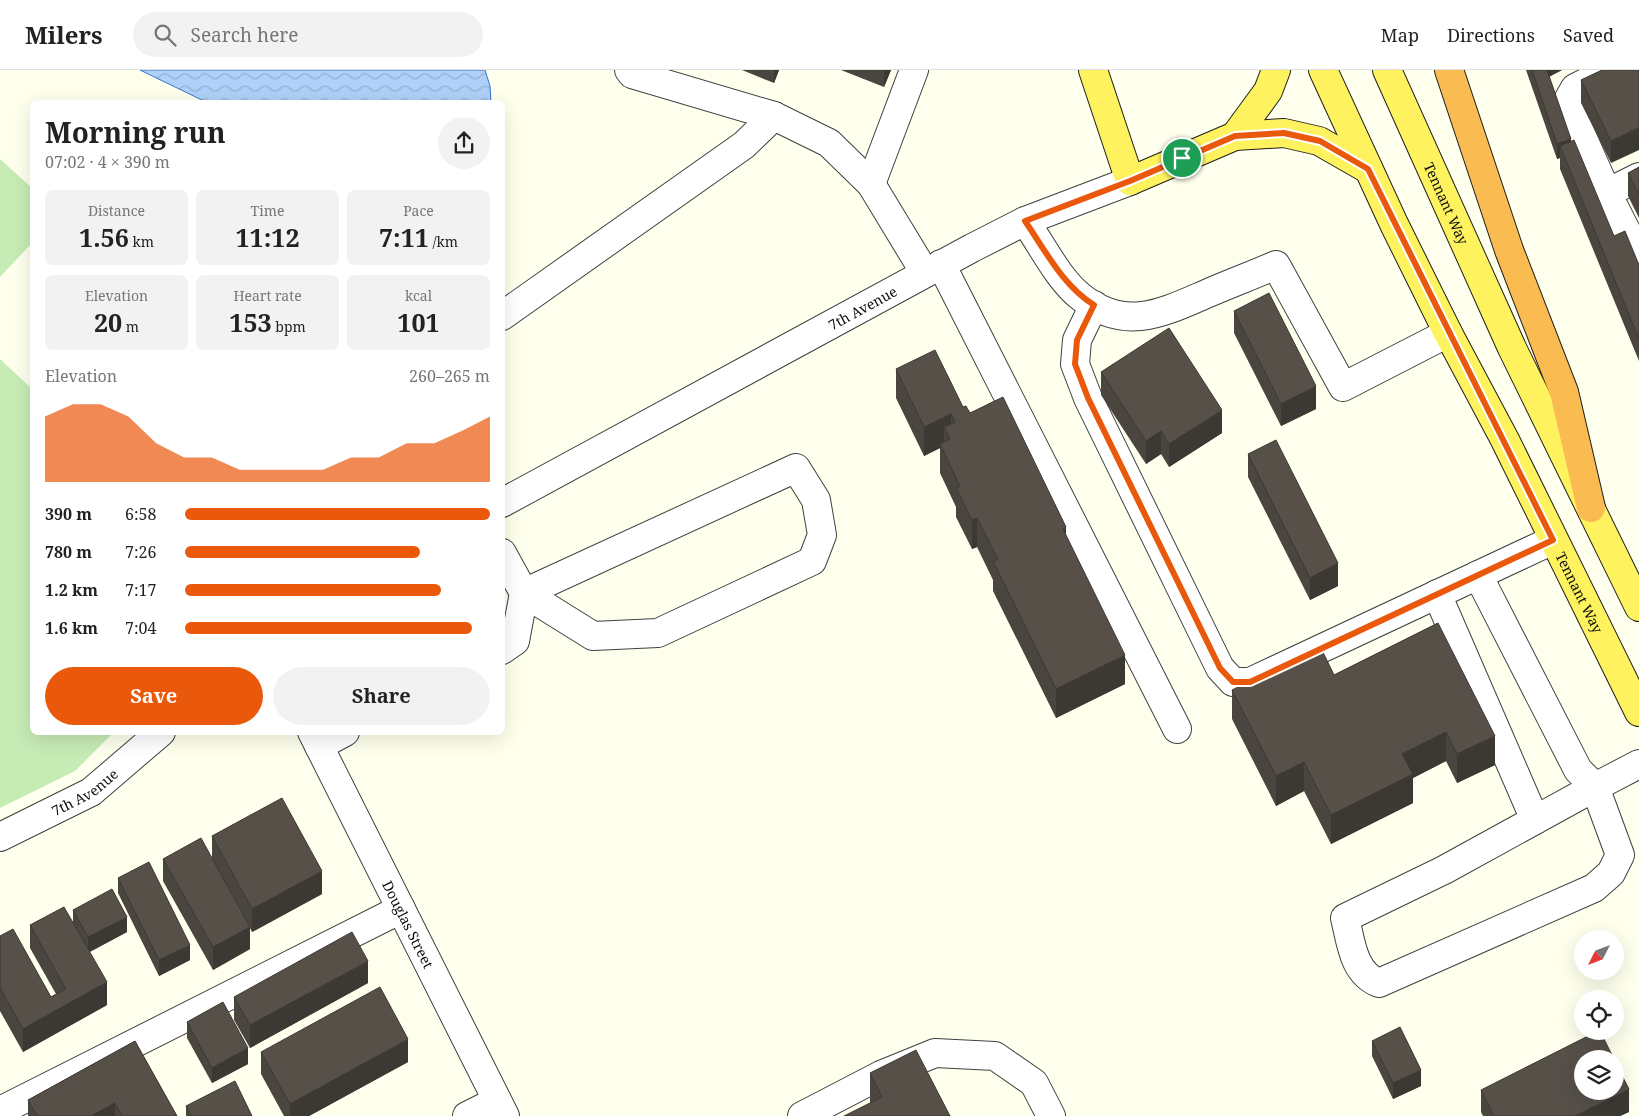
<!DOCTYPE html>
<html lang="en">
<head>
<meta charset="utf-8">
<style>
  body { margin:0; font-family:"Noto Serif",serif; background:#f2f2f2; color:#222; height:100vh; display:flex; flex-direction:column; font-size:19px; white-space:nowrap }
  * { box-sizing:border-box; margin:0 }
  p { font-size:16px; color:#767676 }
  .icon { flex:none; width:28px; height:28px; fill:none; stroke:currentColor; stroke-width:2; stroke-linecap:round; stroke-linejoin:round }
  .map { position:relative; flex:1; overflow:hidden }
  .panel { position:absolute; left:30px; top:30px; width:475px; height:635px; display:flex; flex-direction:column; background:#fff; border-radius:8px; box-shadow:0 5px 20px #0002 }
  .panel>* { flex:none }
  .needle { width:32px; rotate:228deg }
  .controls { position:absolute; left:1574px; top:860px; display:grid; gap:10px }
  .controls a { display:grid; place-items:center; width:50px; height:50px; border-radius:50%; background:#fff; box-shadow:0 5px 20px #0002; font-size:25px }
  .pin { position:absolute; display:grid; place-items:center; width:42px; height:42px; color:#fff; margin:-21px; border:2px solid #fff; border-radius:50%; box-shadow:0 1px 5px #0007 }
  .round { display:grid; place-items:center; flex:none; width:52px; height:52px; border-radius:26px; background:#f2f2f2 }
  .head { display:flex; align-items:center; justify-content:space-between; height:85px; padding:0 15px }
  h1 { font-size:28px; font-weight:700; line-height:38px }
  .metrics { display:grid; grid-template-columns:repeat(3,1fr); gap:8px; height:85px; padding:5px 15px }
  .metrics div { display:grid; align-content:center; border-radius:8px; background:#f2f2f2; text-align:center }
  .metrics b { font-size:25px; font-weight:700 }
  .metrics small { font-size:14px; font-weight:400 }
  .metrics p { font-size:14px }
  .chart { height:140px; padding:10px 15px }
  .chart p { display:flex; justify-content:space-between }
  .chart svg { width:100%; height:90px; margin-top:5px; fill:#ea580c; opacity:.7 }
  .action { display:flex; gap:10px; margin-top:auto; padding:10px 15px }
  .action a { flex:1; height:58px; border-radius:30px; background:#ea580c; color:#fff; font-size:20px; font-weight:700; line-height:58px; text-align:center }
  .action a+a { background:#f2f2f2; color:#222 }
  ul { padding:0 15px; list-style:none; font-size:16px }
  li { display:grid; grid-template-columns:80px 60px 1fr; align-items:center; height:38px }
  li i { height:12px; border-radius:6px; background:#ea580c }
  header { display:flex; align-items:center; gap:30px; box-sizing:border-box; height:70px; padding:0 25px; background:#fff; border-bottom:1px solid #e0e0e0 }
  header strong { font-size:24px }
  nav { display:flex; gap:28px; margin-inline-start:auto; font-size:18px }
  .search { width:350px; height:45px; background:#f2f2f2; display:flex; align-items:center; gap:12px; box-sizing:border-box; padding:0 18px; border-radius:28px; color:#767676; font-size:19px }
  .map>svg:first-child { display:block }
</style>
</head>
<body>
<header>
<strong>Milers</strong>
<div class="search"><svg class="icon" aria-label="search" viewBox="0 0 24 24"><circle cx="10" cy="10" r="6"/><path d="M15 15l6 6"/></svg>Search here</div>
<nav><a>Map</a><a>Directions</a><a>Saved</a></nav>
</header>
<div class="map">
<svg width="1639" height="1046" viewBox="0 0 1639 1046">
  <defs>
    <pattern id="water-waves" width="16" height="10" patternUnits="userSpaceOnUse" patternTransform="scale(1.25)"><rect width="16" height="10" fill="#afd0f8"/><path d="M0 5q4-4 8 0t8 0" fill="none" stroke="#95b1d3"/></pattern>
  </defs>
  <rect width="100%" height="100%" fill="#ffffed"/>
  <path fill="#c7ebb5" d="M0,89L32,118V173L0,207Z
    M0,289L32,319V662L113,663L75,701L0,738Z"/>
  <path fill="url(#water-waves)" stroke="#3376d2" d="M140,0H485L490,16L491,32H206Z"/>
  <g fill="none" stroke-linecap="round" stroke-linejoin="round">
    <defs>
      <g id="minor">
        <path d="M629,0L632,4L774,46"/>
        <path d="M1611,0L1575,18L1567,32L1607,123L1639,186"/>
        <path d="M871,114L914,0"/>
        <path d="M1607,123L1639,107"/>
        <path d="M1025,151C1042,175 1058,209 1081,227C1125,262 1162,243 1206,224C1229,214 1253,205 1276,195L1343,317L1448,263"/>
        <path d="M941,194L1177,659"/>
        <path d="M1094,235L1077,270L1075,294L1088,328L1220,598L1233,612H1250L1553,470"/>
        <path d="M502,246L744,75L774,46L829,73L871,114L925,203"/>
        <path id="s1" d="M502,433L972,178L1025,151L1130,111"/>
        <path d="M502,483L524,523L593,566L658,563L812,491L822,465L816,430L796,398L524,523"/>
        <path d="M1478,505L1578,700L1595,717L1639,694"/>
        <path d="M1437,524L1535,750"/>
        <path d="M502,580L515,571L524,523"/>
        <path id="s2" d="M312,662L505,1046"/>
        <path d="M319,676L345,662"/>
        <path d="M1595,717L1620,785L1611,803L1594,818L1379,913C1353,903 1351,872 1345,848L1444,800Z"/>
        <path id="s3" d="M0,767L91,722L161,662"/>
        <path d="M0,1041L401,839"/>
        <path d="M467,1046L497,1031"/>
        <path d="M802,1046L881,1005L935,983L995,986L1034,1013L1051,1046"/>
      </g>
      <g id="major">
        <path d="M1093,0L1130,111L1235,66L1284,63L1319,71L1368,99"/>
        <path id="s4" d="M1323,0L1394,154L1448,263L1505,370L1639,642"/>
        <path id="s5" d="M1387,0L1512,278L1639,537"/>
        <path d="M1235,66L1268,21L1276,0"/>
      </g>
      <path id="highway" d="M1449,0L1509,180L1564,322L1591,438"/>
    </defs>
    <use href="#minor" stroke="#404040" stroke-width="30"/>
    <use href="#major" stroke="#1e1e1e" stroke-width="30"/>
    <use href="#highway" stroke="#1e1e1e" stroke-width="30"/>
    <use href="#minor" stroke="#fff" stroke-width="28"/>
    <use href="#major" stroke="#fef35e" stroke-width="28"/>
    <use href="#highway" stroke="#fabc50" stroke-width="28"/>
  </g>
  <path fill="#4a453f" d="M742,0H779L774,13Z
    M841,0H891L884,17Z
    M1526,0H1562L1549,7L1571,71L1614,166L1639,195V291L1560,99V88L1557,89Z
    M1639,0L1611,93L1581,33V10Z
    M1639,97V148L1628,126V103Z
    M1234,241L1316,339L1281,356L1234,263Z
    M896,299L963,337L970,343L1066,466L1125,614L1056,648L993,521V510L977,477L972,479L956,447V437L940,403V378L924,386L896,328Z
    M1101,302L1222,363L1169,397L1161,384L1146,394L1101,325Z
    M1248,384L1338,516L1310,530L1248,407Z
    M1438,553L1495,695L1457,713L1446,691L1413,708V733L1331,774L1304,721L1276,736L1232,649V620L1334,605Z
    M212,766L322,824L252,862L250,858V879L213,900L163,811V789H212Z
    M118,808L190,890L159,906L118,823Z
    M73,840L127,862L89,882L107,935L23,982L0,941V866L51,927L56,924L30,878V855L73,853Z
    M368,913L250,978L234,950V927Z
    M187,952L248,994L212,1013L187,968Z
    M135,971L177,1046H28V1030Z
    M1372,971L1421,1016L1393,1029L1372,986Z
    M261,982L408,992L309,1046H284L261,1004Z
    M870,1003L950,1046L870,1033Z
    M1481,1020L1629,1042L1620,1046H1483L1481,1042Z
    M186,1036L252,1046H186Z"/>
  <path fill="#3c3833" d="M774,0H779L774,13Z
    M884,0H891L884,17Z
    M1544,0H1562L1544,9Z
    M1639,57V80L1611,93V71Z
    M1571,69V84L1560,76V88L1557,89V74Z
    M1316,316V339L1281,356V334Z
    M1222,340V363L1169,397V374Z
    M951,344V373L944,357V376L940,374V378L924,386V357Z
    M1161,361V384L1146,394V371Z
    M977,448V477L972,479V450Z
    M1066,457V487L1063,459Z
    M1338,493V516L1310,530V508Z
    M1125,585V614L1056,648V619Z
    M1446,662V691L1413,708V733L1331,774V745L1402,684Z
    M1495,666V695L1457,713V684Z
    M1304,692V721L1276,736V706Z
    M322,801V824L252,862V839Z
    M127,847V862L88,883V867Z
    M250,857V879L213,900V877Z
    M190,875V890L159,906V890Z
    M368,891V913L250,978V955Z
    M107,912V935L23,982V959Z
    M408,969V992L309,1046H290V1034Z
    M248,978V994L212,1013V998Z
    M1421,1000V1016L1393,1029V1013Z
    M1629,1019V1042L1620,1046H1575Z
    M115,1033V1046H91Z"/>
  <path fill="#565049" stroke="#3c3833" d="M1532,0H1547L1571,69L1557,74Z
    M1602,0H1639V57L1611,71L1581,10Z
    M1574,70L1614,166L1625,161L1639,195V269L1560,76Z
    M1639,97V125L1628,103Z
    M1269,223L1316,316L1281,334L1234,241Z
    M1169,258L1222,340L1169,374L1161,361L1146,371L1101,302Z
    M935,280L963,337L966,336L970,343L1003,327L1066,457L1063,459L1125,585L1056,619L993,491L998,489L977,448L972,450L956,418L960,416L940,374L950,369L944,357L955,352L951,344L924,357L896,299Z
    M1276,370L1338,493L1310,508L1248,384Z
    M1438,553L1495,666L1457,684L1446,662L1402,684L1413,704L1331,745L1304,692L1276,706L1232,620L1320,576L1334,605Z
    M282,728L322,801L252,839L212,766Z
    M201,768L250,857L213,877L163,789Z
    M149,792L190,875L159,890L118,808Z
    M112,819L127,847L88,867L73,840Z
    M64,837L107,912L23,959L0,918V866L13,859L51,927L66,919L30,855Z
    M352,862L368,891L250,955L234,927Z
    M380,917L408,969L290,1034L261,982Z
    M223,932L248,978L212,998L187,952Z
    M1400,957L1421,1000L1393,1013L1372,971Z
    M1598,961H1600L1614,989H1582V1021H1615V992L1629,1019L1575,1046H1494L1481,1020Z
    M135,971L177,1046H122L115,1033L91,1046H37L28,1030Z
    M916,980L950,1046H844L882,1027L870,1003Z
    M235,1011L252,1046H191L186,1036Z"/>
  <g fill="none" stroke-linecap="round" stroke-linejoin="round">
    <defs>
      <path id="route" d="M1284,63L1320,71L1368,99L1553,470L1250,612H1233L1220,598L1088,328L1075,294L1077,270L1094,235C1063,216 1045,180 1025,151L1130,111L1235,66Z"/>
    </defs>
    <use href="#route" stroke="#fff" stroke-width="10"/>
    <use href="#route" stroke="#ea580c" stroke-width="6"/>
  </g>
  <g text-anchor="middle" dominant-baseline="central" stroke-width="5" stroke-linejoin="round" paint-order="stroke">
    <g font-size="14" fill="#0d0d0d" stroke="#fff">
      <text stroke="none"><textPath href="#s5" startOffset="146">Tennant Way</textPath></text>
      <text stroke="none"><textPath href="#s1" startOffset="410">7th Avenue</textPath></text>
      <text stroke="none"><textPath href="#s4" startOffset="582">Tennant Way</textPath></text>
      <text stroke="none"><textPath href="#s3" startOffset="96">7th Avenue</textPath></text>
      <text stroke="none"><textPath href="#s2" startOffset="215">Douglas Street</textPath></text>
    </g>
  </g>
</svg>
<div class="controls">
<a><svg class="needle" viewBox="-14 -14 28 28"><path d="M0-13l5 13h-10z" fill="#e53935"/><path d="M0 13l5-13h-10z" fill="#767676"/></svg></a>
<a><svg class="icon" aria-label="locate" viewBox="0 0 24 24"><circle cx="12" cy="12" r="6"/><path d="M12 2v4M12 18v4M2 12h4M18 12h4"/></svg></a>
<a><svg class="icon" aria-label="layers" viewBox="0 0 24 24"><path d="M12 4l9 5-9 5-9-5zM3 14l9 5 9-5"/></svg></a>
</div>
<div class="pin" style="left:1182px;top:88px;background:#1e9e55"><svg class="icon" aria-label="arrive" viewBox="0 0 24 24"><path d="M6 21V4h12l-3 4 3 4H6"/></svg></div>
<section class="panel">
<div class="head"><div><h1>Morning run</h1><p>07:02 · 4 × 390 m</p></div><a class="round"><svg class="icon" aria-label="share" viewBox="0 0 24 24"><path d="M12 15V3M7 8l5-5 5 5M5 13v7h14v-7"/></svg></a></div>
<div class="metrics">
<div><p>Distance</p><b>1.56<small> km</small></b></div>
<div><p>Time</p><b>11:12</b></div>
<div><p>Pace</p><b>7:11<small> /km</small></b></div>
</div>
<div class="metrics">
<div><p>Elevation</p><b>20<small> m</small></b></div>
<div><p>Heart rate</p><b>153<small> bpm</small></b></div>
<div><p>kcal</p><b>101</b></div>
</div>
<div class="chart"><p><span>Elevation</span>260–265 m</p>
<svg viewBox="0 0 160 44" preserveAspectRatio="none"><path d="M0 44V12L10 6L20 6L30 12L40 25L50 32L60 32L70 38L80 38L90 38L100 38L110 32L120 32L130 25L140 25L150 19L160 12V44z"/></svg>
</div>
<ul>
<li><b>390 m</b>6:58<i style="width:100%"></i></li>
<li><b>780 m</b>7:26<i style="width:77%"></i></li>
<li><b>1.2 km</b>7:17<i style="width:84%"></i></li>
<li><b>1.6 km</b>7:04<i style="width:94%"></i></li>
</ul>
<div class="action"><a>Save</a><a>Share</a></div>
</section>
</div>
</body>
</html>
